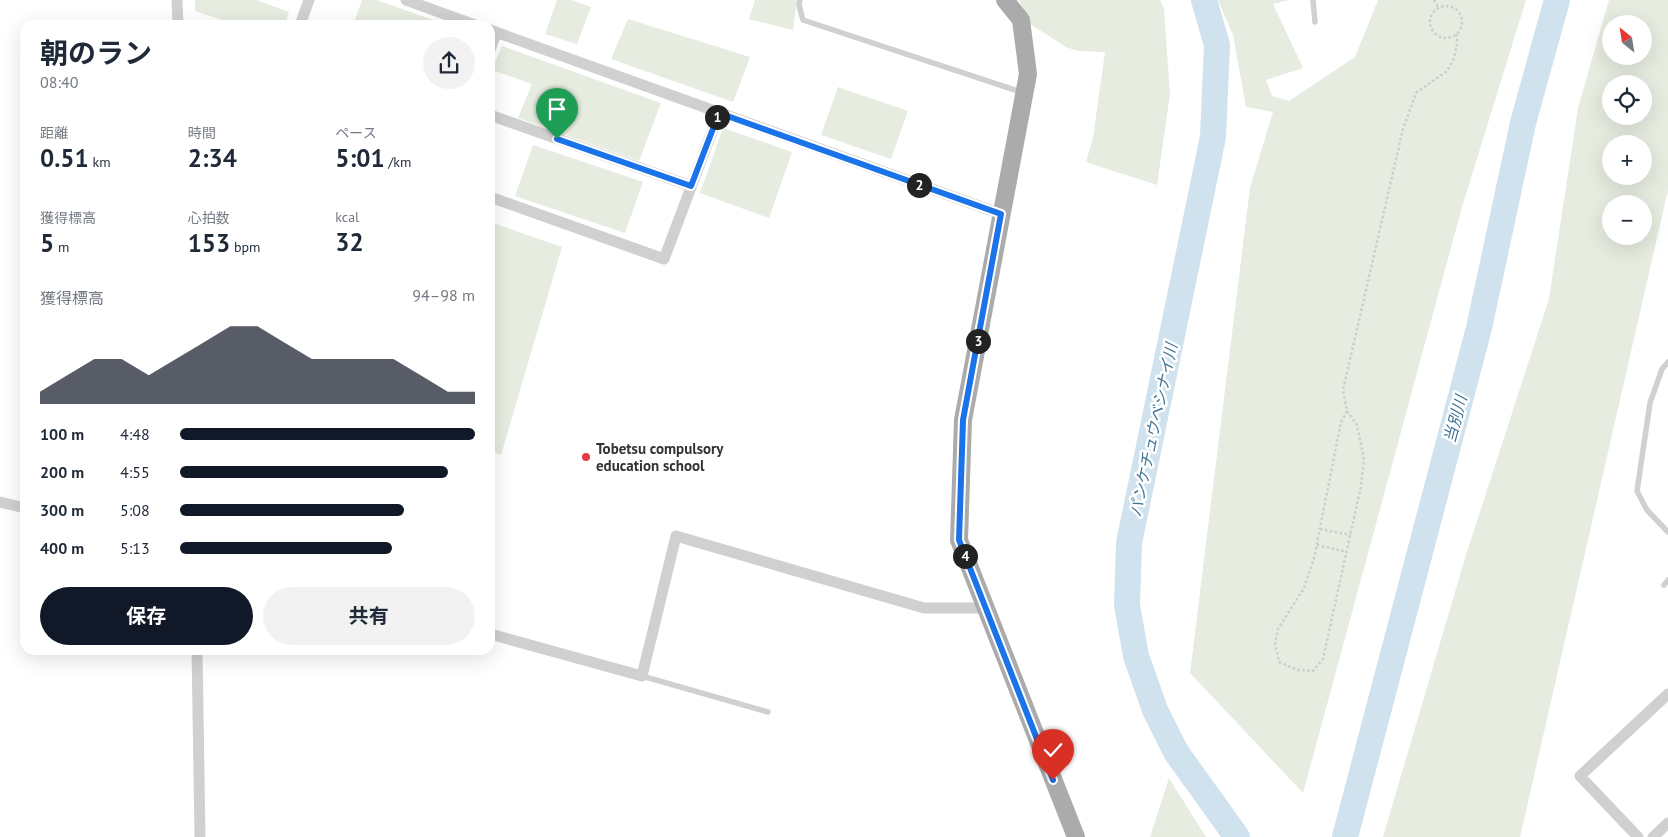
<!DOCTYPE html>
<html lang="ja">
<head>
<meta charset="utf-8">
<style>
  body { margin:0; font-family:"PT Sans","Noto Sans JP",sans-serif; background:#f2f2f3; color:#1f2937; height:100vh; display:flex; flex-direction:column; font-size:19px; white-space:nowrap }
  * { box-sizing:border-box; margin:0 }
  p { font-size:16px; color:#747a83 }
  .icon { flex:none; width:28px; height:28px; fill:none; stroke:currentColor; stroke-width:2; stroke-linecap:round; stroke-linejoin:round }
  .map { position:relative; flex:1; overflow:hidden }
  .side { position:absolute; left:20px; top:20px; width:475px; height:635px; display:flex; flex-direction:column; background:#fff; border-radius:15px; box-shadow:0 5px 20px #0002 }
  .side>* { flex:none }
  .needle { width:32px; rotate:330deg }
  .buttons { position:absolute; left:1602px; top:15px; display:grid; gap:10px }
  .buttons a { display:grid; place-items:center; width:50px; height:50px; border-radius:50%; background:#fff; box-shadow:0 5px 20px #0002; font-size:25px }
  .pin { position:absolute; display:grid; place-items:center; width:42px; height:42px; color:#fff; margin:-51px -21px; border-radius:50% 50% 50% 0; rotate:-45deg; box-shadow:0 0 5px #0007 }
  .pin .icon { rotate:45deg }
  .km { position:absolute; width:25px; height:25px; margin:-12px; border-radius:50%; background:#222; color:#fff; font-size:14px; line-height:25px; text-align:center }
  .round { display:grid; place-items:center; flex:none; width:52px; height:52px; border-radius:26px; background:#f2f2f3 }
  .overview { display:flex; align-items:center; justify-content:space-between; height:85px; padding:0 20px }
  h1 { font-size:28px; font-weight:700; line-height:38px }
  .stats { display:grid; grid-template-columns:repeat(3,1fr); gap:8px; height:85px; padding:5px 20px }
  .stats div { display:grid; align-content:center }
  .stats b { font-size:25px; font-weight:700 }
  .stats small { font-size:14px; font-weight:400 }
  .stats p { font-size:14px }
  .chart { height:140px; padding:10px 20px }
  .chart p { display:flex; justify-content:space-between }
  .chart svg { width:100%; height:90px; margin-top:5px; fill:#111827; opacity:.7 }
  .action { display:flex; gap:10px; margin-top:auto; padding:10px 20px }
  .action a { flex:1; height:58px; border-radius:30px; background:#111827; color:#fff; font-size:20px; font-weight:700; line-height:58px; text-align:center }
  .action a+a { background:#f2f2f3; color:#1f2937 }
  ul { padding:0 20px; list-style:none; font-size:16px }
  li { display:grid; grid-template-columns:80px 60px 1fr; align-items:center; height:38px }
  li i { height:12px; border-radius:6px; background:#111827 }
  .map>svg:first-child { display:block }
</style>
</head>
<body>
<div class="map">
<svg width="1668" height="837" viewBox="0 0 1668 837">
  <rect width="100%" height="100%" fill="#fff"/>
  <path fill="#e6ecdf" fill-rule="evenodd" d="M195,0H256L289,12L285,25H237L195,11Z
    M362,0H377L447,25H353Z
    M557,0H571L591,7L577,44L545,34Z
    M755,0H797L793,30L749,19Z
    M1019,0H1160L1164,9L1170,94L1157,185L1086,162L1093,138L1105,52L1078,51L1066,47L1030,24Z
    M1218,0H1290L1273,4L1303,68L1266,80L1272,96L1289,101L1355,57L1378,0H1526L1462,207L1303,793L1190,673L1250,188L1273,112L1246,107L1233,35Z
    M1609,0H1668V190L1520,837H1383L1465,558L1549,299L1578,108ZM1611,24H1644V56H1611ZM1611,84H1644V116H1611ZM1611,144H1644V176H1611ZM1611,204H1644V236H1611Z
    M628,19L750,57L733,102L611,59Z
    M502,46L661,103L639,161L518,118L532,84L492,70Z
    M838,87L908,111L891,159L821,135Z
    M723,128L792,152L769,218L700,193Z
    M533,145L643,182L625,233L515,196Z
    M490,222L562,247L501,455L490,452Z
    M1169,778L1206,837H1150Z"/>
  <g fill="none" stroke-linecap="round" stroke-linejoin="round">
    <path stroke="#cfe2ee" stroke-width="26" d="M1204,0L1217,45L1213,137L1129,543L1127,605L1136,656L1155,710L1176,752L1237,837
      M1345,837L1479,328L1523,123L1557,0"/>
    <path stroke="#cdcdcd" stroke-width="2.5" stroke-dasharray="2.5 2.5" stroke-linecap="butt" d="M1434,0L1438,7
      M1430 22a16 16 0 1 1 32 0a16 16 0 1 1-32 0Z
      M1347,411L1341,422L1314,558L1304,588L1278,629L1275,644L1279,662L1298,670L1313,671L1323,659L1361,486L1364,459L1357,425L1347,411L1343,390L1403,129L1416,93L1447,71L1454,58L1457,44V34
      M1320,529L1351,535
      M1317,545L1347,552"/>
    <path stroke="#d0d0d0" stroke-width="5.5" d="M800,0L799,5L803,20L1021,92
      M1313,0L1315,22
      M1668,362L1662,369L1650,403L1637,491L1647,510L1668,532
      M1664,585L1668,580
      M642,676L768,712"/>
    <path stroke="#d0d0d0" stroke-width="11" d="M177,0L178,25
      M406,0L475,25
      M300,25L309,0
      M490,30L1001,214
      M490,50L496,33
      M490,115L691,186
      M490,197L664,259L719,113
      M0,502L25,508
      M490,634L642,676L676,536L924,608H986
      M197,650L200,837
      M1638,837L1580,776L1668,694
      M1653,837L1668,823"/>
    <path stroke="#ababab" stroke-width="18" d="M1005,0L1021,20L1028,74L963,420L959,540L1076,837"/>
  </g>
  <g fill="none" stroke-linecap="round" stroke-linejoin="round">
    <defs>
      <path id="route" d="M557,139L691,186L719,113L1001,214L963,420L959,540L1053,780"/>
    </defs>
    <use href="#route" stroke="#fff" stroke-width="10"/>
    <use href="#route" stroke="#1a73e8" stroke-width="6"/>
  </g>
  <circle fill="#e63946" stroke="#fff" stroke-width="2" cx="586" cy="457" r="5"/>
  <g text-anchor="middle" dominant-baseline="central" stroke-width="5" stroke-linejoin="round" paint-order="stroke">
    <g font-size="15" font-weight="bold" fill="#333" stroke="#fff" text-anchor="start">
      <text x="596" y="448">Tobetsu compulsory<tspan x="596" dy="17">education school</tspan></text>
    </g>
    <g font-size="16" font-style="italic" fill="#3f7597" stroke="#fff">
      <text transform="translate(1455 419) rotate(-75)">当別川</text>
      <text transform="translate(1153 430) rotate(-78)">パンケチュウベシナイ川</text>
    </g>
  </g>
</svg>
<div class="buttons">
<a><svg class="needle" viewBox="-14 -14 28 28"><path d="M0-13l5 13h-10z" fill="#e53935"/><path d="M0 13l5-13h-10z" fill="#747a83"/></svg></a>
<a><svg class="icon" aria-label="locate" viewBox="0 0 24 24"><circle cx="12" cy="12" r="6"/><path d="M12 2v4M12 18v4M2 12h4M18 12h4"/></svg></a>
<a>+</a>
<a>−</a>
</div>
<div class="pin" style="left:557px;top:139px;background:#1e9e55"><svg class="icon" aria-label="arrive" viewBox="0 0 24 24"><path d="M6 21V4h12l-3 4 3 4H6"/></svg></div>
<div class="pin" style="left:1053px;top:780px;background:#d93025"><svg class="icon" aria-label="check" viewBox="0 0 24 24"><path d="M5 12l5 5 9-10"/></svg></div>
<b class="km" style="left:717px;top:117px">1</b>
<b class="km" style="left:919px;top:185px">2</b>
<b class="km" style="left:978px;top:341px">3</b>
<b class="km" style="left:965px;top:556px">4</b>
<section class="side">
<div class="overview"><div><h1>朝のラン</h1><p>08:40</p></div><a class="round"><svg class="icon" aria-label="share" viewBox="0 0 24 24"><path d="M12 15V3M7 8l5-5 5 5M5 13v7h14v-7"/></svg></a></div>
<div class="stats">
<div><p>距離</p><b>0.51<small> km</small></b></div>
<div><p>時間</p><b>2:34</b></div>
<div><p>ペース</p><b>5:01<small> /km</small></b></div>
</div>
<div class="stats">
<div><p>獲得標高</p><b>5<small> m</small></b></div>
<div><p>心拍数</p><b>153<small> bpm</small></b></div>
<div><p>kcal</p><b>32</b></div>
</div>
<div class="chart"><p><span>獲得標高</span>94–98 m</p>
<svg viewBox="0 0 160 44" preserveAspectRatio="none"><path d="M0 44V38L10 30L20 22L30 22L40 30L50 22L60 14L70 6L80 6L90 14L100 22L110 22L120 22L130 22L140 30L150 38L160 38V44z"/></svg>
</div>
<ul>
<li><b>100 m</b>4:48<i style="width:100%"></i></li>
<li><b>200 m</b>4:55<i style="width:91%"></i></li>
<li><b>300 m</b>5:08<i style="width:76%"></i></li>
<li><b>400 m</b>5:13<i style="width:72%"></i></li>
</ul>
<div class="action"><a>保存</a><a>共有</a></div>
</section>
</div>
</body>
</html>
